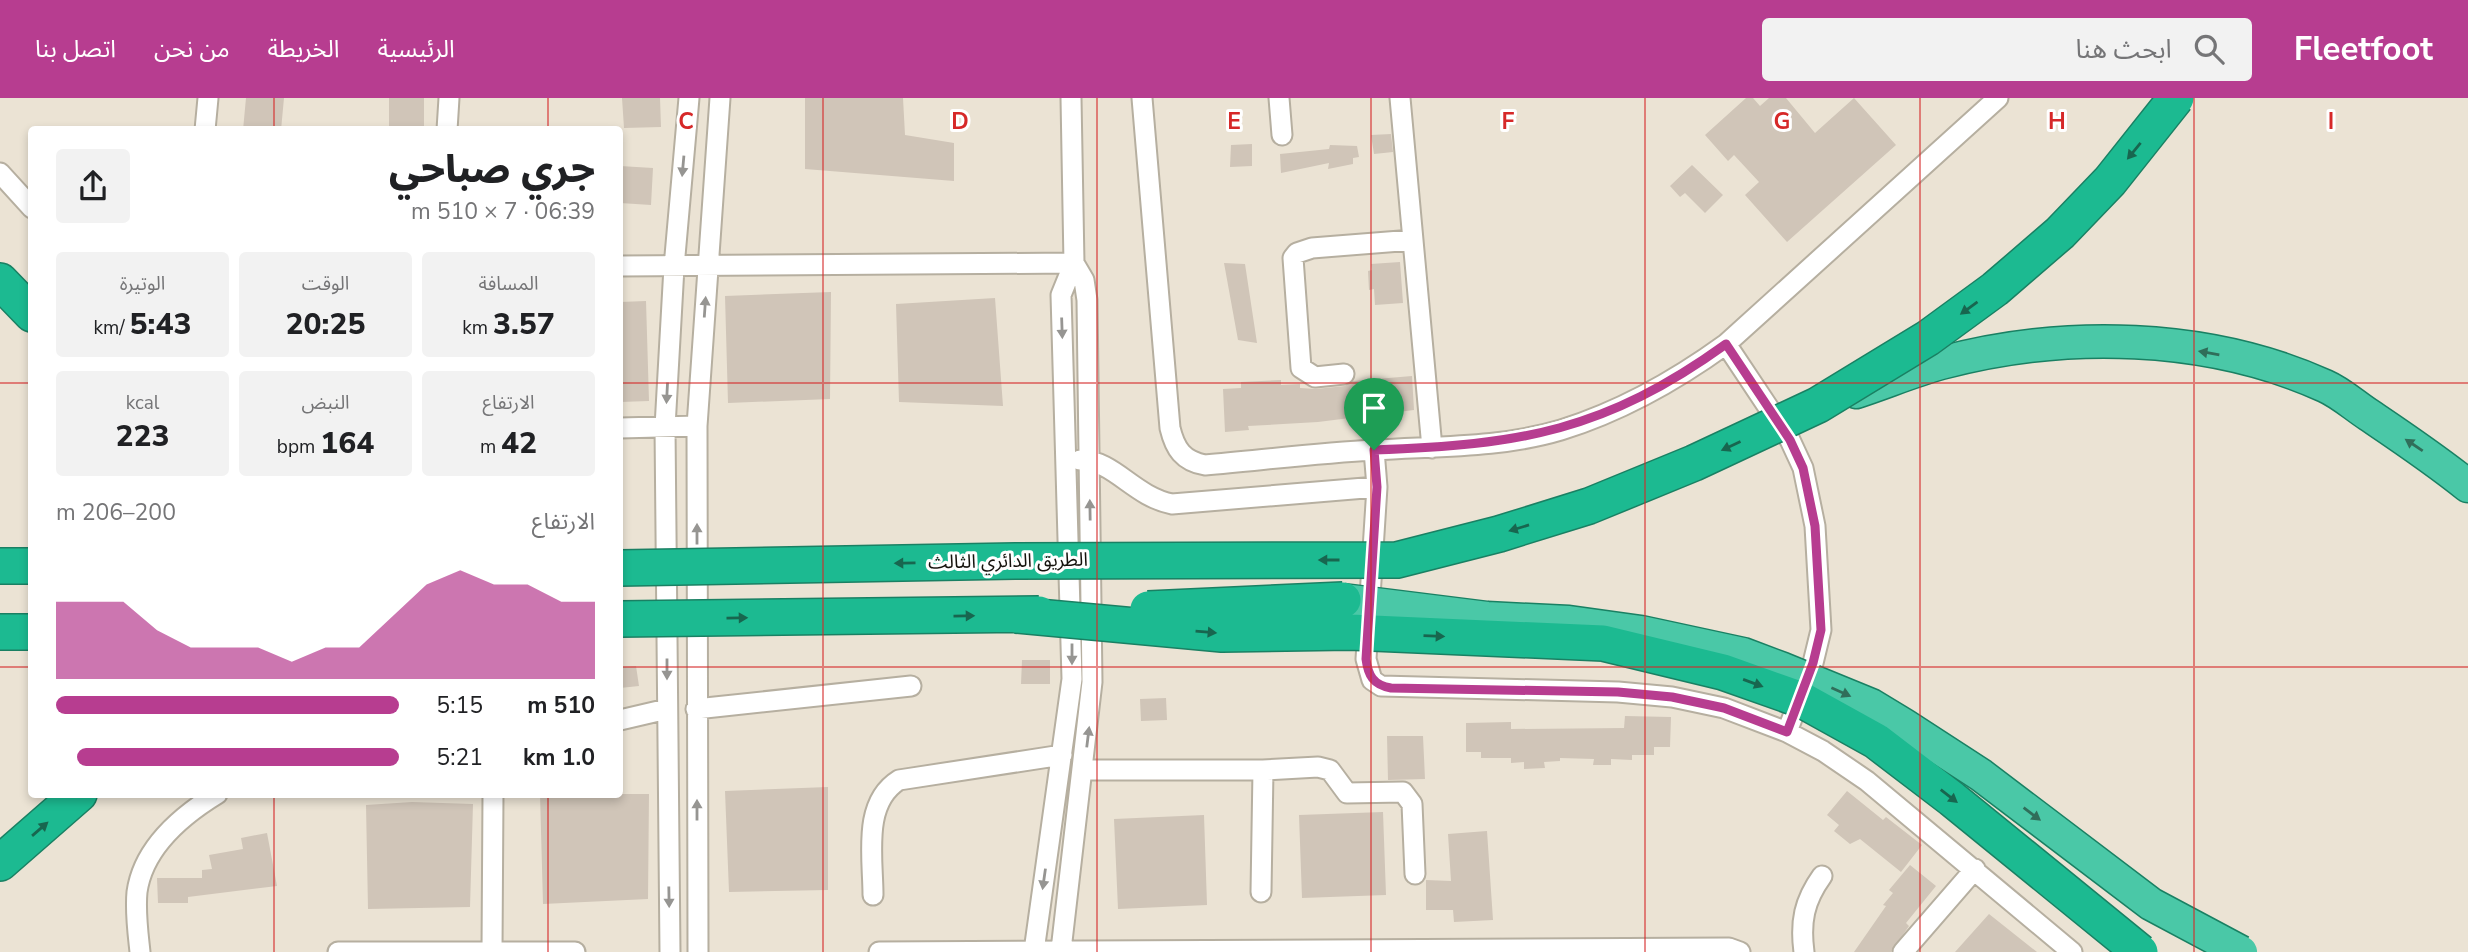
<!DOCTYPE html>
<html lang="ar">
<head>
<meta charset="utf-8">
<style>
  body { margin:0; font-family:"Nunito Sans","Noto Sans Arabic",sans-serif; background:#f2f2f2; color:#202124; direction:rtl; height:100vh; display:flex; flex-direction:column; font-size:26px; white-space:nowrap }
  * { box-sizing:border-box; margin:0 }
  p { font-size:23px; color:#757577 }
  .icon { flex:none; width:38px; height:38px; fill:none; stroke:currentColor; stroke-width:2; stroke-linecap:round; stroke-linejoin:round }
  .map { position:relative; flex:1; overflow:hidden; direction:ltr }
  .details { position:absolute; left:28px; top:28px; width:595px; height:672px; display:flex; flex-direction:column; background:#fff; border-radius:7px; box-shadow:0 4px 10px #0003; direction:rtl }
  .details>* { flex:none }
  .pin { position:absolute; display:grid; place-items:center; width:60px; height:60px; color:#fff; margin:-72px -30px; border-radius:50% 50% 50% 0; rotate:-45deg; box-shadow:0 0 7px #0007 }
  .pin .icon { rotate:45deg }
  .round { display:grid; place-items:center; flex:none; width:74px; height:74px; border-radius:7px; background:#f2f2f2 }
  .headline { display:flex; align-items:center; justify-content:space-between; height:119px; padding:0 28px }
  h1 { font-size:38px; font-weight:800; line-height:52px }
  .metrics { display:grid; grid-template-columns:repeat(3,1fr); gap:10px; height:119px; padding:7px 28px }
  .metrics div { display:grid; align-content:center; border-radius:7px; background:#f2f2f2; text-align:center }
  .metrics b { font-size:30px; font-weight:800 }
  .metrics small { font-size:19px; font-weight:400 }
  .metrics p { font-size:19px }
  .chart { height:196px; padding:14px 28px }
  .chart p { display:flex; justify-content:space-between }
  .chart svg { width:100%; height:126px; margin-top:7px; fill:#b73d90; opacity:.7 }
  ul { padding:0 28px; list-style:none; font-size:23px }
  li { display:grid; grid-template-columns:112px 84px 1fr; align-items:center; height:52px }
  li i { height:18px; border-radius:9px; background:#b73d90 }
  header { display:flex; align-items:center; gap:42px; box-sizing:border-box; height:98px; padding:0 35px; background:#b73d90; color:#fff }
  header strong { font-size:33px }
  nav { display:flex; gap:38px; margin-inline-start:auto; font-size:24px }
  .search { width:490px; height:63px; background:#f2f2f2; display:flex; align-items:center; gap:18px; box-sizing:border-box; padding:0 24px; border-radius:7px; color:#757577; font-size:26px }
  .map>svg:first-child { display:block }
</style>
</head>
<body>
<header>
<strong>Fleetfoot</strong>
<div class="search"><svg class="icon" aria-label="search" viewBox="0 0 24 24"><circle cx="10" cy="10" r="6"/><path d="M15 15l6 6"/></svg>ابحث هنا</div>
<nav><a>الرئيسية</a><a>الخريطة</a><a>من نحن</a><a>اتصل بنا</a></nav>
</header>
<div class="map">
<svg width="2468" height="854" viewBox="0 0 2468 854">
  <rect width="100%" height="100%" fill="#ebe3d4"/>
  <path fill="#d0c5b8" d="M246,0H284L281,32H243Z
    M389,0H424V32H389Z
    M622,0H660L661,29L624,30Z
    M805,0H903L905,37L954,45V83L805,71Z
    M1746,0H1753L1760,8L1769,0H1786L1815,35L1854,0L1896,47L1787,144L1745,97L1759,84L1734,57L1728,63L1705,37Z
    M1391,36L1393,54L1374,56L1371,37Z
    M1252,46V68L1230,69L1231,47Z
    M1330,47L1357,48L1359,59L1353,60V66L1328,71L1329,65L1281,75L1280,56L1329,51Z
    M1692,67L1723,97L1705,115L1685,95L1680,99L1670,88Z
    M620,68L653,70L651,107L620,105Z
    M1400,164L1403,205L1375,207L1374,191L1369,192L1368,173L1372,172L1371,166Z
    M1224,165L1245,166L1257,245L1238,242Z
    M831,194L830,301L728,305L725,198Z
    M995,200L1003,308L899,304L896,206Z
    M646,203L649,303L620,304V204Z
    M1412,278L1414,312L1318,324L1248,328L1249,332L1225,334L1223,291L1241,290V284L1281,282V287L1300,286V290L1316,291L1345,288L1353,283Z
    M1022,562H1050V586H1021Z
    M636,568L639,588L620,590V569Z
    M1166,600L1167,622L1141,623L1140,601Z
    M1625,618L1671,619L1670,649H1654V657H1632V662L1611,661V667H1593L1594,661L1560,660V663L1544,664L1545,670L1524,671V664L1511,665V660H1481V654H1466V625L1511,624V631L1624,630Z
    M1387,638H1423L1425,681L1388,682Z
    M828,689V792L729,794L725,693Z
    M1847,693L1883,722L1886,719L1922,747L1901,774L1860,741L1850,746L1834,733L1839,727L1827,717Z
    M540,696H649L648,801L543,806Z
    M412,704L473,706L470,809L368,811L366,707Z
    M1383,714L1386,797L1302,800L1299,717Z
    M1204,717L1207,807L1118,811L1114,721Z
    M1487,733L1493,822L1454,824L1453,812H1426V782L1451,783L1448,736Z
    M267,735L277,788L188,799V805H158L157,780H202V772L212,771L209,757L243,751L241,740Z
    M1910,767L1936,788L1906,825L1909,828L1891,854H1854L1886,808L1883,807L1893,795L1889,792Z
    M1989,816L2037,854H1955Z"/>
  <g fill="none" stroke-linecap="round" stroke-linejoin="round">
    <defs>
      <path id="minor" d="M1142,0L1170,330C1175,351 1183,363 1205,367C1262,362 1318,355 1375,352C1438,348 1501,350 1561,332C1622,313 1675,283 1726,246L1998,0
        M1279,0L1282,37
        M1400,0L1432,350
        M205,32L208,0
        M447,32L449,0
        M0,75L32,110
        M620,168L1074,165
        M1726,246L1790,342L1803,370L1815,428L1821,532L1813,565L1787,634
        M1344,276L1315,279L1301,270L1293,160L1297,155L1312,150L1413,142
        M620,330L697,328
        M1374,352L1377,389L1366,561L1372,582L1381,588L1618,594L1672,599L1724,610L1787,634L1823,653L1867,683L2072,854
        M1080,362C1114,362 1133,398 1172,406L1377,389
        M696,611L911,588
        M620,622L667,611
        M1084,672H1263L1318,669L1330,672L1347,695L1403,694L1412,706L1415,776
        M1261,794L1263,672
        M873,797C873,759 862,705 899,682L1062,657
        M492,852L493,696
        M1061,852L1092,584L1087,202L1084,182L1074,165L1071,0
        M1034,853L1072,581L1061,197L1074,165
        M140,854C138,835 135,814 137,794C143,751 181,718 217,696
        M338,854H575
        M670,854L665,329L674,169L689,0
        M698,854L697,328L720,0
        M879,854L1729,850L1740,854
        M1804,854C1800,824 1804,803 1822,778
        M1903,854L1975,771"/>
      <path id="trunk" d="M1856,294C1884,285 1912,273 1941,265C2064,232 2208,235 2325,288C2341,295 2355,308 2369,317C2403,340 2436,362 2468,388"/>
      <path id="motorway" d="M0,183L32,216
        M0,468H32
        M0,534H32
        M0,765L79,696"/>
    </defs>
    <use href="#minor" stroke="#b6afa0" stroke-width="23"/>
    <use href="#trunk" stroke="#1a8063" stroke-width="35"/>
    <use href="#motorway" stroke="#1a8063" stroke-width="38"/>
    <use href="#minor" stroke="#fff" stroke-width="19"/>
    <use href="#trunk" stroke="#4ac8a7" stroke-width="32"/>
    <use href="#motorway" stroke="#1cba91" stroke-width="35"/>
    <defs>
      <path id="trunk-bridge" d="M1343,502L1487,520L1569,524L1641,534L1743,556L1783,571L1871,607L1904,627L1981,677L2151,806L2241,854"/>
      <path id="motorway-bridge" d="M620,470L1015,463L1397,462L1499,436L1589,408L1694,365L1818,307L1928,240L1995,191L2060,135L2110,83L2176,0
        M1148,511L1343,502
        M1016,517L1222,536L1350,534L1603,545L1723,574L1802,602L1876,643L1952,701L2140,854
        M620,521L1039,516"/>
    </defs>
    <use href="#trunk-bridge" stroke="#1a8063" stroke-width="35" stroke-linecap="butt"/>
    <use href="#motorway-bridge" stroke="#1a8063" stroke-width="38" stroke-linecap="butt"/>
    <use href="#trunk-bridge" stroke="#4ac8a7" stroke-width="32"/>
    <use href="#motorway-bridge" stroke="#1cba91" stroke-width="35"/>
  </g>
  <defs><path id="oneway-solid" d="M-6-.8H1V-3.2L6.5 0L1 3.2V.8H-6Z" transform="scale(1.75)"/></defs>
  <g fill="#18664f">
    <use href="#oneway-solid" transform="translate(2134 53) rotate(129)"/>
    <use href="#oneway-solid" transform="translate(1969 210) rotate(144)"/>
    <use href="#oneway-solid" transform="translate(1731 348) rotate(155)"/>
    <use href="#oneway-solid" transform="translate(1519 430) rotate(163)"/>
    <use href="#oneway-solid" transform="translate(1329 462) rotate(180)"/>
    <use href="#oneway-solid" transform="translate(905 465) rotate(179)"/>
    <use href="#oneway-solid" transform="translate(964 518) rotate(-1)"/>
    <use href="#oneway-solid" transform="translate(737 520) rotate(-1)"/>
    <use href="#oneway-solid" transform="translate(1206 534) rotate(5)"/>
    <use href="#oneway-solid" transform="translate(1434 538) rotate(2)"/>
    <use href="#oneway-solid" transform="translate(1753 585) rotate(20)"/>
    <use href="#oneway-solid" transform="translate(1949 698) rotate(38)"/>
    <use href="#oneway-solid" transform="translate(40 731) rotate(-41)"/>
  </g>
  <g fill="#969592">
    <use href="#oneway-solid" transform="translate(683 68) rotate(95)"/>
    <use href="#oneway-solid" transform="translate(705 209) rotate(-86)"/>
    <use href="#oneway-solid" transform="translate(1062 230) rotate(88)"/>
    <use href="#oneway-solid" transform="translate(667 295) rotate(93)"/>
    <use href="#oneway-solid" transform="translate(1090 412) rotate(-91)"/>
    <use href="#oneway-solid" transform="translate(697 436) rotate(-90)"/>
    <use href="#oneway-solid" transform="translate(1072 556) rotate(90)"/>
    <use href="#oneway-solid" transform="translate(667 571) rotate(90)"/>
    <use href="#oneway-solid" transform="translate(1088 639) rotate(-83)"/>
    <use href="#oneway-solid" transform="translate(697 712) rotate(-90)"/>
    <use href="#oneway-solid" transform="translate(1044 781) rotate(98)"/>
    <use href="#oneway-solid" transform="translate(669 799) rotate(89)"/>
  </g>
  <g fill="#306e5a">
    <use href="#oneway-solid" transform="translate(2209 255) rotate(-170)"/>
    <use href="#oneway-solid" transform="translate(2414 347) rotate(-146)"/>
    <use href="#oneway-solid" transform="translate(1841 594) rotate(24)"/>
    <use href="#oneway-solid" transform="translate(2032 716) rotate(37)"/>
  </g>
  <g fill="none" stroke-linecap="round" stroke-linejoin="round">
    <defs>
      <path id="route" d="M1726,246L1790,342L1803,370L1815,428L1821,532L1813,565L1787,634L1724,610L1672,599L1618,594L1391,590C1373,587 1368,577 1366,561L1377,389L1374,352C1521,347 1605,333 1726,246Z"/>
    </defs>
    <use href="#route" stroke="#fff" stroke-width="14"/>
    <use href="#route" stroke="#b73d90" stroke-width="9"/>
  </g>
  <path fill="none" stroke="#d62828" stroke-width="2" stroke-opacity="0.55" d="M274,0V32M548,0V32M823,0V854M1097,0V854M1371,0V854M1645,0V854M1920,0V854M2194,0V854M0,285H32M620,285H2468M0,569H32M620,569H2468M274,696V854M548,696V854"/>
  <g text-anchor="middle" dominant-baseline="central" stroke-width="6" stroke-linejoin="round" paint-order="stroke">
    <g font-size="19" fill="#15130d" stroke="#fff">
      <text transform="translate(1008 463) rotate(-1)">الطريق الدائري الثالث</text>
    </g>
  </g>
  <g font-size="23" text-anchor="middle" font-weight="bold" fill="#d62828" stroke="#fff" stroke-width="6" stroke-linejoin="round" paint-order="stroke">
    <text x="686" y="31">C</text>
    <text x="960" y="31">D</text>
    <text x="1234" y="31">E</text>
    <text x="1508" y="31">F</text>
    <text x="1782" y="31">G</text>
    <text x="2057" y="31">H</text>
    <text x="2331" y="31">I</text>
  </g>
</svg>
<div class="pin" style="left:1374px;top:352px;background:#1e9e55"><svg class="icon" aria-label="arrive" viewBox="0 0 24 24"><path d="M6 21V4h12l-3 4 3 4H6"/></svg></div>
<section class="details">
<div class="headline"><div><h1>جري صباحي</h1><p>06:39 · 7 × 510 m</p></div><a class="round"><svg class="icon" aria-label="share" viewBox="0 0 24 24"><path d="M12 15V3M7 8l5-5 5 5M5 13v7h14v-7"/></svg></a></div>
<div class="metrics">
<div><p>المسافة</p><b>3.57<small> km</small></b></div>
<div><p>الوقت</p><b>20:25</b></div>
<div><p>الوتيرة</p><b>5:43<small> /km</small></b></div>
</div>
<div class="metrics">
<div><p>الارتفاع</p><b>42<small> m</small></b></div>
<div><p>النبض</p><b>164<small> bpm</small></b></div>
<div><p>kcal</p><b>223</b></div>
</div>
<div class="chart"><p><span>الارتفاع</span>200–206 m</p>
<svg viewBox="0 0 160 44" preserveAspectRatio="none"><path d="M0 44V17L10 17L20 17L30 27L40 33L50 33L60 33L70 38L80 33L90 33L100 22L110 11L120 6L130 11L140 11L150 17L160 17V44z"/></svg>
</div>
<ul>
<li><b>510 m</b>5:15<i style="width:100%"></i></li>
<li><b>1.0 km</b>5:21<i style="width:94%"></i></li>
</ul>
</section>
</div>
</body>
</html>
